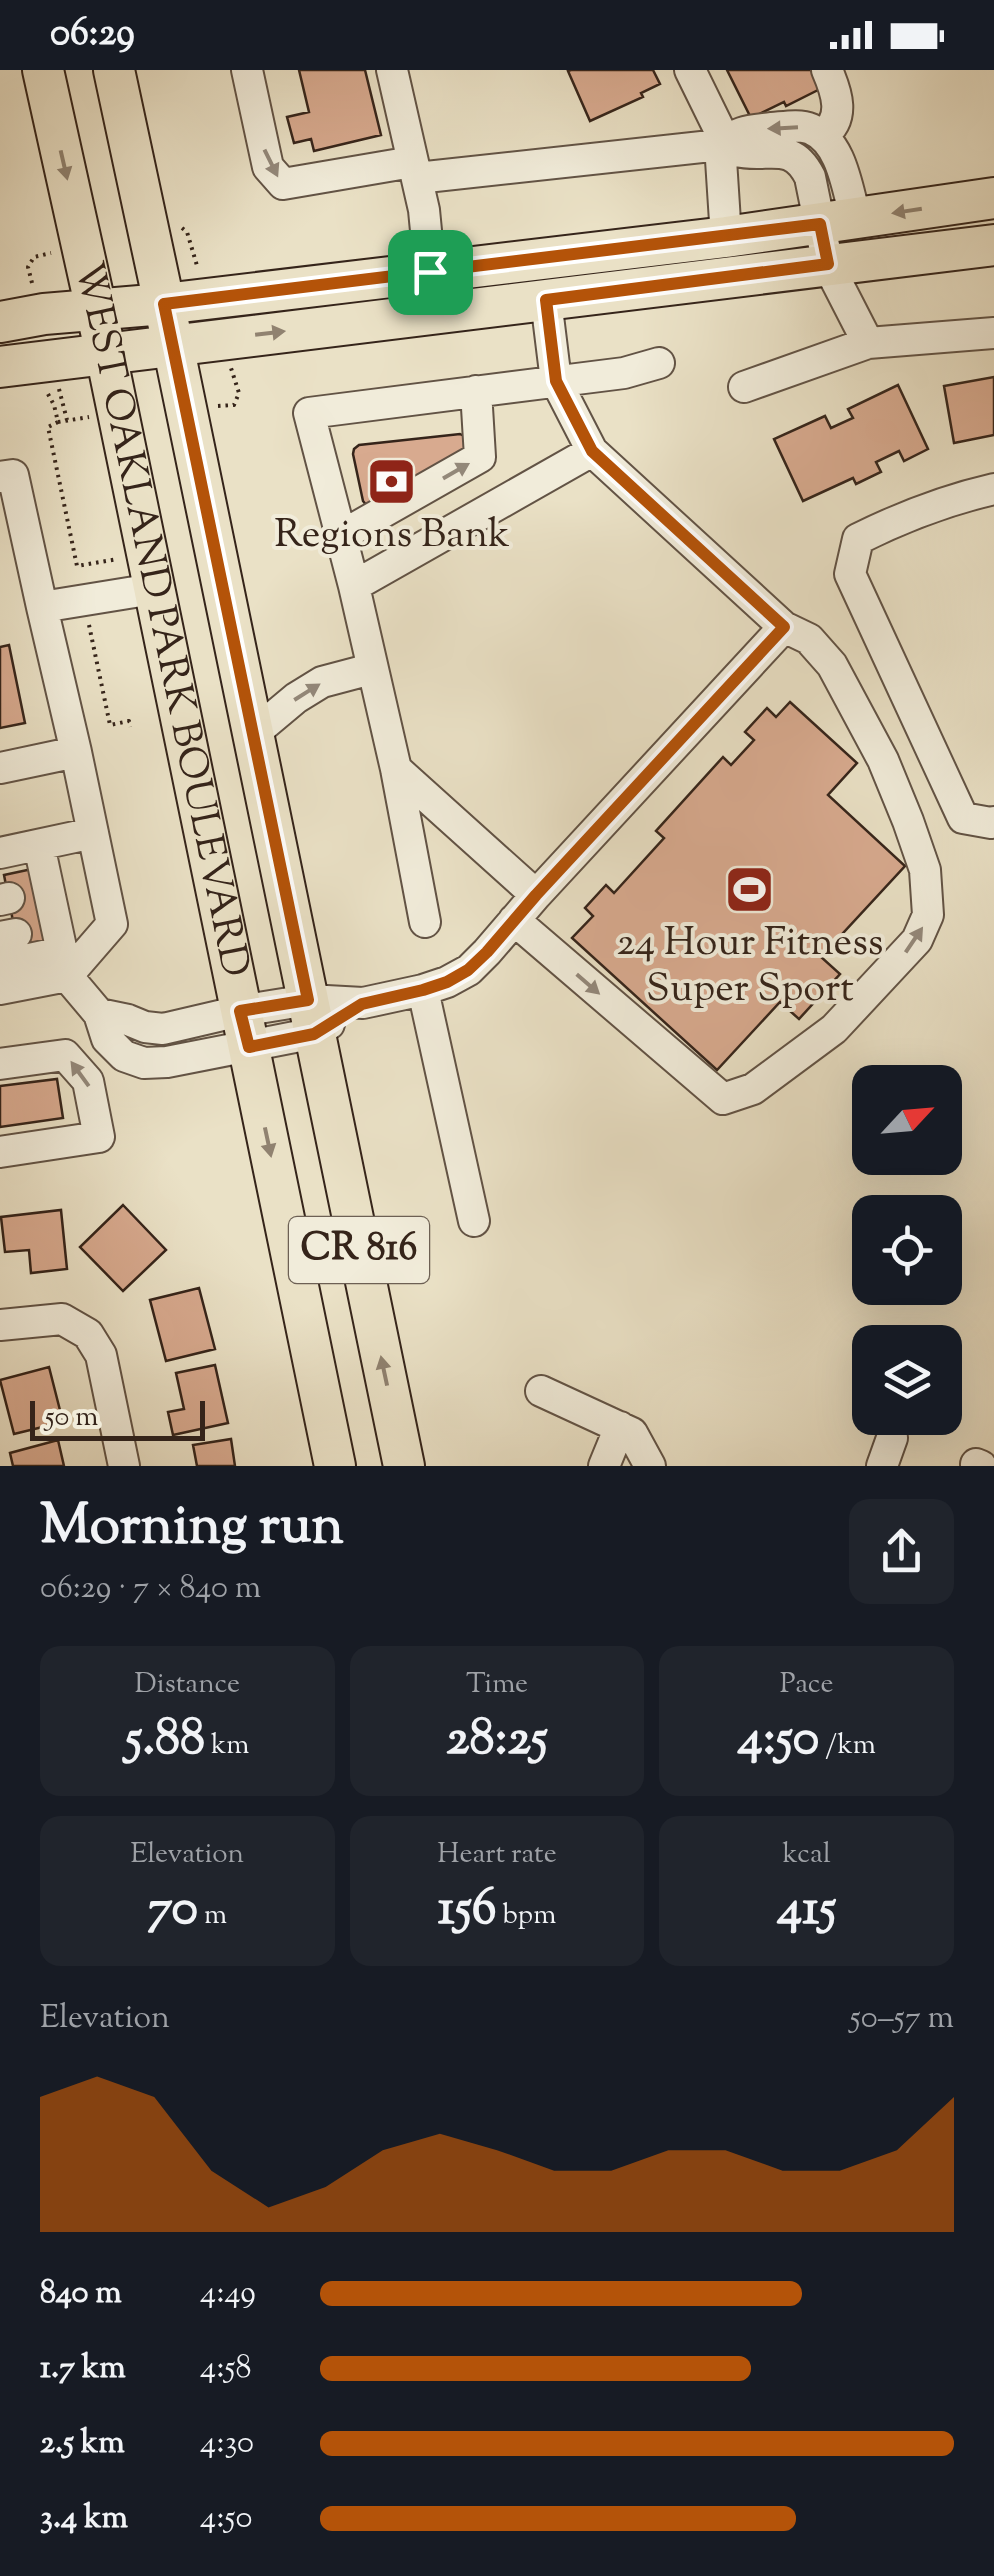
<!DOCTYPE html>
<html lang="en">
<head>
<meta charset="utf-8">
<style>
  body { margin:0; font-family:"Sorts Mill Goudy",serif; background:#20242c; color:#f1f3f6; height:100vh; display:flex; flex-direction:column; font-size:38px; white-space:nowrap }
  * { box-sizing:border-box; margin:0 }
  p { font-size:32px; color:#9ea1a6 }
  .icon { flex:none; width:55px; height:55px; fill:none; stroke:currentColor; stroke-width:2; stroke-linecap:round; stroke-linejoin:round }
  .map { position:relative; height:1396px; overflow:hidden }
  .details { display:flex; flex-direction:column; background:#171b24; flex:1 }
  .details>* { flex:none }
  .needle { width:65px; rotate:64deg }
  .controls { position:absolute; left:852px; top:995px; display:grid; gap:20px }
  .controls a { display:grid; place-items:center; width:110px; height:110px; border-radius:20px; background:#171b24; box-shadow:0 10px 40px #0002; font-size:50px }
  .scale { position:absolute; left:30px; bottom:25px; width:175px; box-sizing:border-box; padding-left:10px; border:5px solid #35241a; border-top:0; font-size:28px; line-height:35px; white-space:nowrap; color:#35241a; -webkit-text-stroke:8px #f1ecda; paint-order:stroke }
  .pin { position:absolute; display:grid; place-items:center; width:85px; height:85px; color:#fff; margin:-42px; border-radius:20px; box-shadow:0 5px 15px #0006 }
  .round { display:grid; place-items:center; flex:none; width:105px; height:105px; border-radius:20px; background:#20242c }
  .head { display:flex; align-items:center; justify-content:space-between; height:170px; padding:0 40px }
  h1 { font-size:55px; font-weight:800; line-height:75px }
  .metrics { display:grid; grid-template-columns:repeat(3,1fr); gap:15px; height:170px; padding:10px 40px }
  .metrics div { display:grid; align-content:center; border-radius:20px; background:#20242c; text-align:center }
  .metrics b { font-size:50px; font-weight:800 }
  .metrics small { font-size:28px; font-weight:400 }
  .metrics p { font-size:28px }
  .chart { height:280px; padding:20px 40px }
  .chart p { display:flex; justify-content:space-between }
  .chart svg { width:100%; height:180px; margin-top:10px; fill:#b45309; opacity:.7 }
  ul { padding:0 40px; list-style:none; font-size:32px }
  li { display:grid; grid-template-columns:160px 120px 1fr; align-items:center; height:75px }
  li i { height:25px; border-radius:12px; background:#b45309 }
  .status { display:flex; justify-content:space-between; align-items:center; height:70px; padding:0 50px; background:#171b24; direction:ltr }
  .status svg { height:28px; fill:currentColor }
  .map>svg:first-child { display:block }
</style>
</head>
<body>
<div class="status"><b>06:29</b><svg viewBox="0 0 49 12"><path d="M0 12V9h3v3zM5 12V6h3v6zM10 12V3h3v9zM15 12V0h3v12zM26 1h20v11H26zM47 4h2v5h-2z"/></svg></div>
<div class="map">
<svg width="994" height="1396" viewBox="0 0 994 1396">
  <rect width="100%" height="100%" fill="#eae1c6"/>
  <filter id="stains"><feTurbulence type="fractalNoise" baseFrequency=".002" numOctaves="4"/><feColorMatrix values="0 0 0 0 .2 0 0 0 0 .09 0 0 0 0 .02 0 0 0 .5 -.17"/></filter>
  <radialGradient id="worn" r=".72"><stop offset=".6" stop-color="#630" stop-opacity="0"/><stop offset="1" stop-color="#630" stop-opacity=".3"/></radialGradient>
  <path fill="#d8aa8f" stroke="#35241a" stroke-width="2.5" d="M299,0H365L381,65L314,81L311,69L294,73L287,47L309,42Z
    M571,0H653L660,14L641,23L643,27L590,51L568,1Z
    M727,0H811L820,19L786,36L784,32L751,48Z
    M994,307V365L954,373L944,316Z
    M898,315L928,379L904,391L899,381L876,392L881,402L856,414L853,408L803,431L774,369L825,346L831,358L853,348L848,339Z
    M460,364L466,367L465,392L367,436L363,431L353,384L354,379L359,375Z
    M9,575L25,653L0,658V577Z
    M790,632L857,693L828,725L905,796L821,887L840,904L799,949L780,932L717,1000L572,868L593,846L585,838L606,815L614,823L664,768L656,761L723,687L731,695L754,670L745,662L767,638L776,647Z
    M32,799L47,876L19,882L4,805Z
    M57,1009L63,1048L0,1057V1016Z
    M123,1135L166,1180L123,1221L80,1177Z
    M61,1140L67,1199L31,1203L29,1180L5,1182L1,1147Z
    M199,1218L215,1279L166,1291L150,1230Z
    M215,1295L228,1353L173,1365L168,1342L184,1339L176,1303Z
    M49,1297L63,1352L14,1364L0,1310Z
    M231,1369L235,1396H197L193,1375Z
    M58,1370L64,1396H13L10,1383Z"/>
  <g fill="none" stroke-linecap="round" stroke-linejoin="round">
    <defs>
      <path id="minor" d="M247,0L268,97L283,114L412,92
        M392,0L424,140L430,202
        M690,0L719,59L726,167
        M822,66C846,49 837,23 827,0
        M720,75C741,60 747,61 772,58C785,57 799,54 811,59C843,73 847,120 856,149
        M417,108L720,75C726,77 731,80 736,81C768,89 791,69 810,107L828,195L868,273
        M744,317L868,273L994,263
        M0,407L13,405L42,537L153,519
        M994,419C946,430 902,447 858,469L850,504L963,748L991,753L994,752
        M341,466L480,387L476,321
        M354,516L309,343L624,303L659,293
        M253,664L296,628L322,612L371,599
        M0,698L76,682L42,537
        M396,699L536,825
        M0,783L93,763
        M0,830L9,828
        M514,850L723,1029L753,1019L834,959L917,870L928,845L925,800L908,751L883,690L832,595L809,569L784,557
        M425,852L396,699L354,516L592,381
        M0,867L16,864
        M2,895L62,882L39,775
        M67,906L99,944L107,969L124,986L144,993L167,992L315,963L329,954
        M0,919L67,906L112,854L76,682
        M423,920L474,1151
        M99,944L128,950L145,957L163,959L240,941L308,930L363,933L423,920L447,912L469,900L487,882L536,825L784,557L592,381L556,311L546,230
        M0,994L65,985L88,1011L99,1067L0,1082
        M0,1255L62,1249L88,1264L101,1285L124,1396
        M541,1321L632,1363L650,1396
        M976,1394L981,1396
        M604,1396L620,1357
        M882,1396L892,1368"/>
      <g id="major">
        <path id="s1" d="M43,0L106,284L335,1396"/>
        <path d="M114,0L173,275L404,1396"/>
        <path d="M0,252L44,244L164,234L726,167L994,128"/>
        <path d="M0,297L994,175"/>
      </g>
    </defs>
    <use href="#minor" stroke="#625345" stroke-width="34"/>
    <use href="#major" stroke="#35241a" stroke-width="44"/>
    <path stroke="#35241a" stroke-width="4" stroke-dasharray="2.5 5" stroke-linecap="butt" d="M182,158L187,162L198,199
      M32,213L28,197L34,187L51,183
      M59,319L67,350
      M48,324L54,335L58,352L89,347
      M218,336L234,335L239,323L231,298
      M58,352L48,357L77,496L118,489
      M89,555L110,655L129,651L130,657"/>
    <use href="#minor" stroke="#f1ecda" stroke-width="30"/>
    <use href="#major" stroke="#eae1c6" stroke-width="40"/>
  </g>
  <defs><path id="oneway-solid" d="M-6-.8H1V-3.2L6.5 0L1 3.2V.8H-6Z" transform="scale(2.5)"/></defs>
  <g fill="#93887a">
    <use href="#oneway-solid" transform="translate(783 58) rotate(177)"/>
    <use href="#oneway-solid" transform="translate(271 93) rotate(64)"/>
    <use href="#oneway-solid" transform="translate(456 401) rotate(-30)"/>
    <use href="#oneway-solid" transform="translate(307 622) rotate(-32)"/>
    <use href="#oneway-solid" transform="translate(914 870) rotate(-56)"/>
    <use href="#oneway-solid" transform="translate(588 914) rotate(41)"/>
    <use href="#oneway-solid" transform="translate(80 1004) rotate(-126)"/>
  </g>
  <g fill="#908270">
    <use href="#oneway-solid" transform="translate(64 95) rotate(77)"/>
    <use href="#oneway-solid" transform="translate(907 141) rotate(171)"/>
    <use href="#oneway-solid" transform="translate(270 263) rotate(-7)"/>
    <use href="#oneway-solid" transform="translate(268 1072) rotate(78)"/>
    <use href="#oneway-solid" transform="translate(384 1301) rotate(-102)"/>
  </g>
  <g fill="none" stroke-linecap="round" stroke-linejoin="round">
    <defs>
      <path id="route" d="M820,154L828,194L546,230L556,311L592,381L784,557L536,825L487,882L468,900L447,912L423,920L362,934L314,964L249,977L240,941L308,930L164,234Z"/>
    </defs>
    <use href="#route" stroke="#fff" stroke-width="20"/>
    <use href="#route" stroke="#b45309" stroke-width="12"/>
  </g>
  <defs>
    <symbol id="bank-square" viewBox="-11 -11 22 22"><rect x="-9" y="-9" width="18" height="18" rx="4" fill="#8f2418" stroke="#f1ecda"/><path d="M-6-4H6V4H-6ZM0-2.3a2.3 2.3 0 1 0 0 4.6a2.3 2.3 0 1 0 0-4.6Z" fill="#fff"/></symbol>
    <symbol id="stadium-square" viewBox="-11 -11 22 22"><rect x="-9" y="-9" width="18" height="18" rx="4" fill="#8f2418" stroke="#f1ecda"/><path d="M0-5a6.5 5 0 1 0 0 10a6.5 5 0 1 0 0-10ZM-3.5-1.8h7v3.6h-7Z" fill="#fff"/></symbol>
  </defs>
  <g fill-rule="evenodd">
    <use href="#bank-square" x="364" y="384" width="55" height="55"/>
    <use href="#stadium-square" x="722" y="792" width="55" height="55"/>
  </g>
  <g text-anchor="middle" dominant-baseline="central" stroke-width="8" stroke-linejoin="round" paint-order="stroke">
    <rect fill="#f1ecda" stroke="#6d6054" stroke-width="2.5" x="289" y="1147" width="140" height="66" rx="8"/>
    <g font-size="38" font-weight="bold" fill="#35241a">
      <text x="359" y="1180">CR 816</text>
    </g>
    <g font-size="40" fill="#35241a" stroke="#f1ecda">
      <text x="392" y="466">Regions Bank</text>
      <text x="750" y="874">24 Hour Fitness<tspan x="750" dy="46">Super Sport</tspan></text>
    </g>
    <g font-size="40" fill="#35241a" stroke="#f1ecda">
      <text stroke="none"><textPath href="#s1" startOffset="562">WEST OAKLAND PARK BOULEVARD</textPath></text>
    </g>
  </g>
  <rect width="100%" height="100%" filter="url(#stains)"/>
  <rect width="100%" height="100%" fill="url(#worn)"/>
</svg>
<div class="controls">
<a><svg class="needle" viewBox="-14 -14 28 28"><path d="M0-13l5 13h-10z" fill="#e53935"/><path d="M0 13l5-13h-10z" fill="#9ea1a6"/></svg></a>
<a><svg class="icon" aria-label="locate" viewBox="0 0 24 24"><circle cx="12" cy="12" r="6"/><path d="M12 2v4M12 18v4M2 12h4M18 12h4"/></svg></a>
<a><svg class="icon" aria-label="layers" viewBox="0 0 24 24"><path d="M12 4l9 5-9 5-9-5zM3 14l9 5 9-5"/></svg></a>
</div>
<div class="scale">50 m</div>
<div class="pin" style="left:430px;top:202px;background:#1e9e55"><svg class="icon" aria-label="arrive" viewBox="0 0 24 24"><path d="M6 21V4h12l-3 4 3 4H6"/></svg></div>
</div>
<section class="details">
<div class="head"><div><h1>Morning run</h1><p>06:29 · 7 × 840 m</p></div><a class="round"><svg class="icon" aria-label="share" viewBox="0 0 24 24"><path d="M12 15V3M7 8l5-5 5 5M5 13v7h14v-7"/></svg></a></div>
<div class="metrics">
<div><p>Distance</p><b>5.88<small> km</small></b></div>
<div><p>Time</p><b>28:25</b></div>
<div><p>Pace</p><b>4:50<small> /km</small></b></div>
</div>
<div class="metrics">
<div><p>Elevation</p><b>70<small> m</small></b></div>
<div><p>Heart rate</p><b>156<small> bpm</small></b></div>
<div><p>kcal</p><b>415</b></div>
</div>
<div class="chart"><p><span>Elevation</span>50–57 m</p>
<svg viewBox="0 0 160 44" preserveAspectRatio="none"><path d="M0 44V11L10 6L20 11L30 29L40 38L50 33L60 24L70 20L80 24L90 29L100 29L110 24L120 24L130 29L140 29L150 24L160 11V44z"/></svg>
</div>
<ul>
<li><b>840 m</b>4:49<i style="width:76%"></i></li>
<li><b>1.7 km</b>4:58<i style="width:68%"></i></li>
<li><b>2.5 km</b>4:30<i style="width:100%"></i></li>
<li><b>3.4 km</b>4:50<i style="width:75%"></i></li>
</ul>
</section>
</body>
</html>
